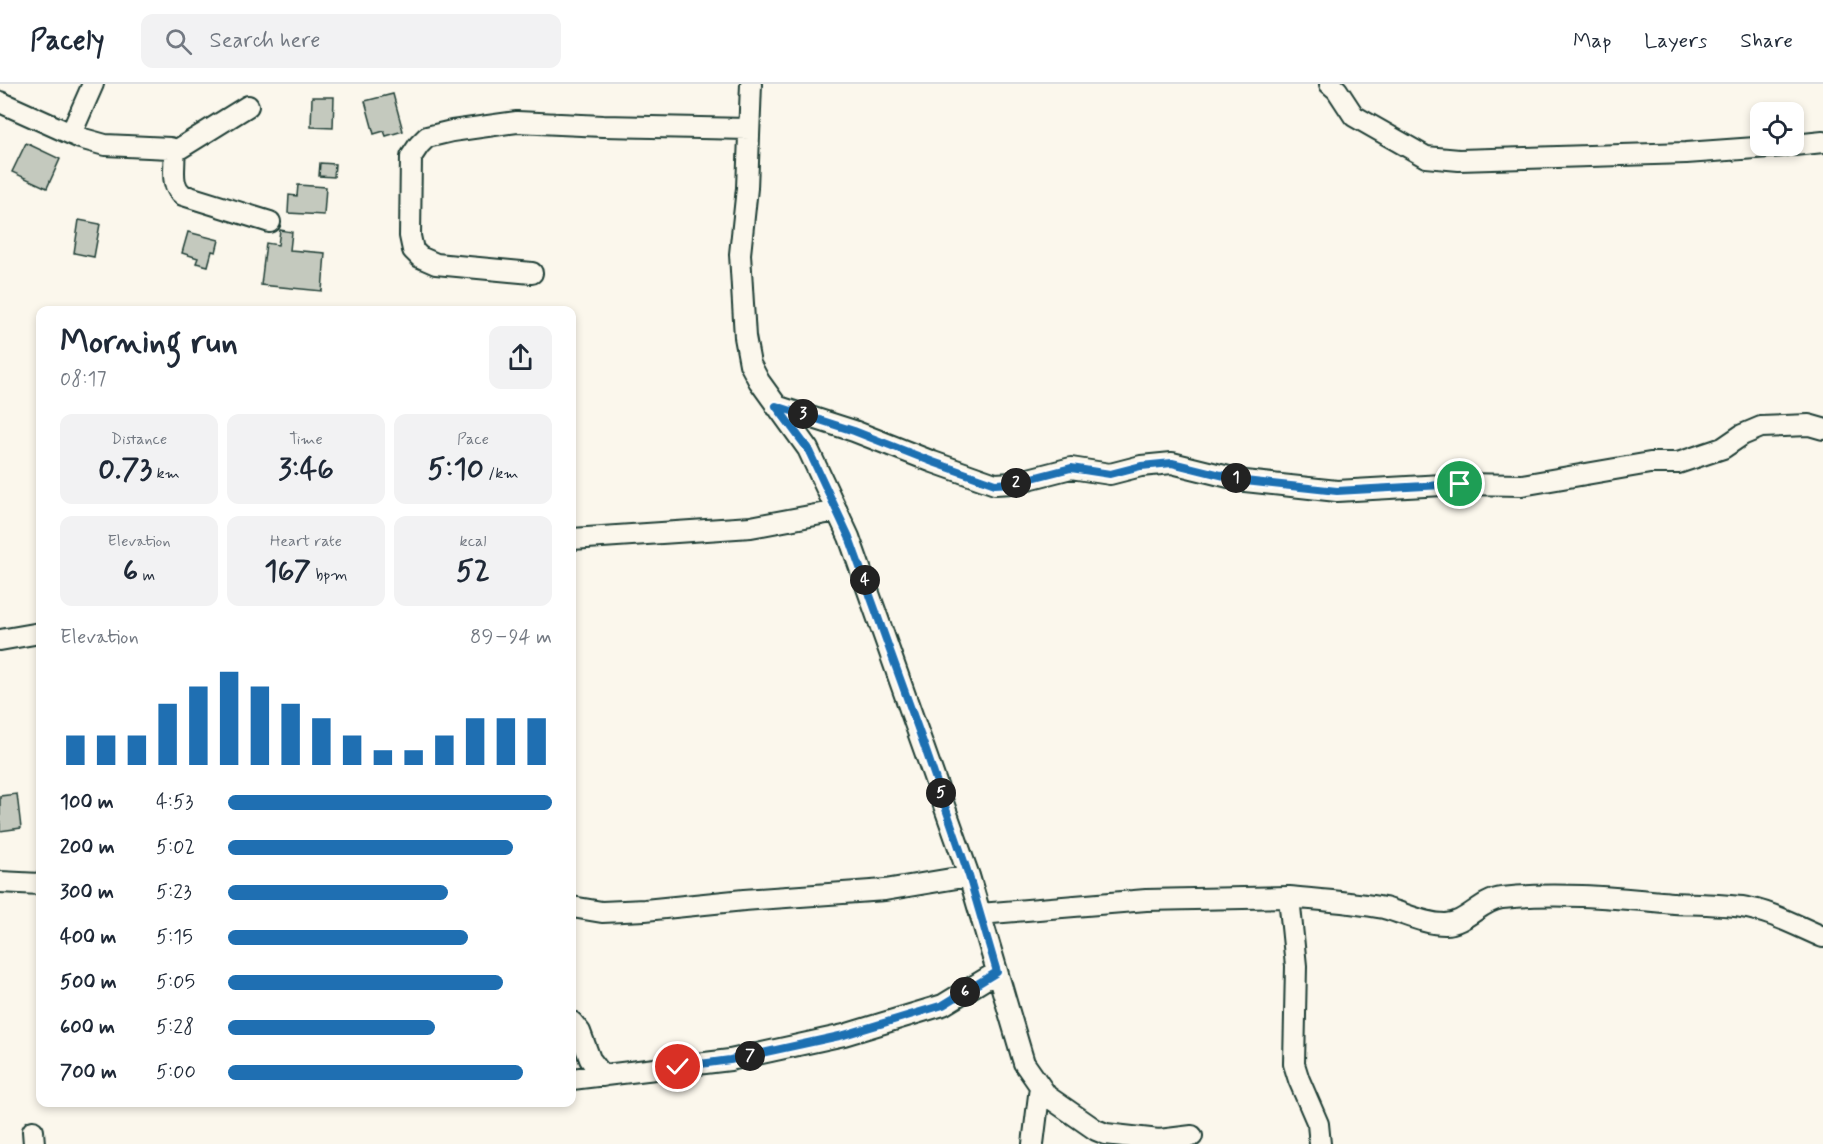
<!DOCTYPE html>
<html lang="en">
<head>
<meta charset="utf-8">
<style>
  body { margin:0; font-family:Mynerve,sans-serif; background:#f2f2f3; color:#1f2937; height:100vh; display:flex; flex-direction:column; font-size:22px; white-space:nowrap }
  * { box-sizing:border-box; margin:0 }
  p { font-size:20px; color:#747a83 }
  .icon { flex:none; width:33px; height:33px; fill:none; stroke:currentColor; stroke-width:2; stroke-linecap:round; stroke-linejoin:round }
  .map { position:relative; flex:1; overflow:hidden }
  .drawer { position:absolute; left:36px; top:222px; width:540px; height:801px; display:flex; flex-direction:column; background:#fff; border-radius:12px; box-shadow:0 3px 9px #0003 }
  .drawer>* { flex:none }
  .tools { position:absolute; left:1750px; top:18px; display:grid; gap:12px }
  .tools a { display:grid; place-items:center; width:54px; height:54px; border-radius:12px; background:#fff; box-shadow:0 3px 9px #0003; font-size:30px }
  .pin { position:absolute; display:grid; place-items:center; width:51px; height:51px; color:#fff; margin:-26px; border:3px solid #fff; border-radius:50%; box-shadow:0 2px 6px #0007 }
  .km { position:absolute; width:30px; height:30px; margin:-15px; border-radius:50%; background:#222; color:#fff; font-size:16px; line-height:30px; text-align:center }
  .round { display:grid; place-items:center; flex:none; width:63px; height:63px; border-radius:12px; background:#f2f2f3 }
  .headline { display:flex; align-items:center; justify-content:space-between; height:102px; padding:0 24px }
  h1 { font-size:33px; font-weight:800; line-height:45px }
  .metrics { display:grid; grid-template-columns:repeat(3,1fr); gap:9px; height:102px; padding:6px 24px }
  .metrics div { display:grid; align-content:center; border-radius:12px; background:#f2f2f3; text-align:center }
  .metrics b { font-size:30px; font-weight:800 }
  .metrics small { font-size:16px; font-weight:400 }
  .metrics p { font-size:16px }
  .chart { height:168px; padding:12px 24px }
  .chart p { display:flex; justify-content:space-between }
  .chart svg { width:100%; height:108px; margin-top:6px; stroke:#1f6fb2; stroke-width:6 }
  ul { padding:0 24px; list-style:none; font-size:20px }
  li { display:grid; grid-template-columns:96px 72px 1fr; align-items:center; height:45px }
  li i { height:15px; border-radius:8px; background:#1f6fb2 }
  header { display:flex; align-items:center; gap:36px; box-sizing:border-box; height:84px; padding:0 30px; background:#fff; border-bottom:2px solid #e0e1e3 }
  header strong { font-size:28px }
  nav { display:flex; gap:33px; margin-inline-start:auto; font-size:21px }
  .search { width:420px; height:54px; background:#f2f2f3; display:flex; align-items:center; gap:15px; box-sizing:border-box; padding:0 21px; border-radius:12px; color:#747a83; font-size:22px }
  .map>svg:first-child { display:block }
</style>
</head>
<body>
<header>
<strong>Pacely</strong>
<div class="search"><svg class="icon" aria-label="search" viewBox="0 0 24 24"><circle cx="10" cy="10" r="6"/><path d="M15 15l6 6"/></svg>Search here</div>
<nav><a>Map</a><a>Layers</a><a>Share</a></nav>
</header>
<div class="map">
<svg width="1823" height="1060" viewBox="0 0 1823 1060">
  <rect width="100%" height="100%" fill="#fbf7ec"/>
  <filter id="ink" filterUnits="userSpaceOnUse"><feTurbulence type="fractalNoise" baseFrequency=".0167" numOctaves="2"/><feDisplacementMap in="SourceGraphic" scale="12" xChannelSelector="R" yChannelSelector="G"/><feConvolveMatrix kernelMatrix="1 2 1 2 8 2 1 2 1" color-interpolation-filters="sRGB"/></filter>
  <g filter="url(#ink)">
    <path fill="#c4c9be" stroke="#1f3d34" stroke-width="1.5" d="M393,10L403,47L386,52L384,47L374,50L365,17Z
      M312,13H334L333,44L311,43Z
      M26,59L60,75L47,104L12,88Z
      M320,79L335,80L334,93L319,92Z
      M298,101L326,103L324,131L288,129L289,111L297,112Z
      M79,136L100,140L94,173L74,169Z
      M280,146L292,148L290,166L325,169L322,207L261,201L266,159L278,161Z
      M188,148L219,156L216,168L212,167L208,182L196,179L198,174L182,169Z
      M17,710L21,744L0,747V712Z"/>
    <g fill="none" stroke-linecap="round" stroke-linejoin="round">
      <defs>
        <path id="minor" d="M751,0L747,104L740,170L745,253L750,280L759,297L808,365L849,453L969,792L1024,979L1047,1012L1096,1046L1106,1050L1159,1056L1192,1052
          M1330,0L1337,6L1354,32L1426,73L1459,76L1686,69L1783,62
          M0,18L80,54L105,61L170,64L174,68C176,83 169,100 183,111L270,138
          M71,50L93,0
          M1794,61L1823,58
          M174,68L248,22
          M532,189L436,180L420,173L413,166L410,152L411,73L419,61L427,53L452,47L517,38L603,42L749,45
          M776,322L854,347L933,378L995,400L1013,399L1071,384L1110,390L1141,382L1172,379L1245,397L1337,407L1460,400L1522,401L1650,379H1678L1723,364L1742,351L1761,343L1809,341L1823,345
          M572,455L751,443L837,427
          M0,556L40,549
          M0,798L40,800
          M1289,813C1321,816 1353,818 1384,824C1404,829 1424,840 1445,840C1466,840 1481,816 1502,814C1560,808 1617,814 1674,819C1697,820 1720,820 1742,823C1770,827 1797,842 1823,853
          M572,823L602,828L645,826L744,816L885,806L969,792
          M980,830L1146,816L1289,813L1296,882L1294,980L1299,996L1318,1040L1320,1060
          M572,938L580,948L590,975L603,992
          M572,995L730,976L844,951L943,921L997,888
          M33,1047L34,1060
          M1033,1060L1040,1003"/>
      </defs>
      <use href="#minor" stroke="#1f3d34" stroke-width="24"/>
      <use href="#minor" stroke="#fbf7ec" stroke-width="20"/>
    </g>
  </g>
  <g fill="none" stroke-linecap="round" stroke-linejoin="round" filter="url(#ink)">
    <defs>
      <path id="route" d="M678,983L730,976L844,951L943,921L997,888L969,792L924,661L849,453L808,365L776,322L854,347L933,378L995,400L1013,399L1071,384L1110,390L1141,382L1172,379L1245,397L1337,407L1460,400"/>
    </defs>
    <use href="#route" stroke="#fff" stroke-width="12"/>
    <use href="#route" stroke="#1f6fb2" stroke-width="8"/>
  </g>
</svg>
<div class="tools">
<a><svg class="icon" aria-label="locate" viewBox="0 0 24 24"><circle cx="12" cy="12" r="6"/><path d="M12 2v4M12 18v4M2 12h4M18 12h4"/></svg></a>
</div>
<div class="pin" style="left:1460px;top:400px;background:#1e9e55"><svg class="icon" aria-label="arrive" viewBox="0 0 24 24"><path d="M6 21V4h12l-3 4 3 4H6"/></svg></div>
<div class="pin" style="left:678px;top:983px;background:#d93025"><svg class="icon" aria-label="check" viewBox="0 0 24 24"><path d="M5 12l5 5 9-10"/></svg></div>
<b class="km" style="left:1236px;top:394px">1</b>
<b class="km" style="left:1016px;top:399px">2</b>
<b class="km" style="left:803px;top:330px">3</b>
<b class="km" style="left:865px;top:496px">4</b>
<b class="km" style="left:941px;top:709px">5</b>
<b class="km" style="left:965px;top:908px">6</b>
<b class="km" style="left:750px;top:972px">7</b>
<section class="drawer">
<div class="headline"><div><h1>Morning run</h1><p>08:17</p></div><a class="round"><svg class="icon" aria-label="share" viewBox="0 0 24 24"><path d="M12 15V3M7 8l5-5 5 5M5 13v7h14v-7"/></svg></a></div>
<div class="metrics">
<div><p>Distance</p><b>0.73<small> km</small></b></div>
<div><p>Time</p><b>3:46</b></div>
<div><p>Pace</p><b>5:10<small> /km</small></b></div>
</div>
<div class="metrics">
<div><p>Elevation</p><b>6<small> m</small></b></div>
<div><p>Heart rate</p><b>167<small> bpm</small></b></div>
<div><p>kcal</p><b>52</b></div>
</div>
<div class="chart"><p><span>Elevation</span>89–94 m</p>
<svg viewBox="0 0 160 44" preserveAspectRatio="none"><path d="M5 44V32M15 44V32M25 44V32M35 44V19M45 44V12M55 44V6M65 44V12M75 44V19M85 44V25M95 44V32M105 44V38M115 44V38M125 44V32M135 44V25M145 44V25M155 44V25"/></svg>
</div>
<ul>
<li><b>100 m</b>4:53<i style="width:100%"></i></li>
<li><b>200 m</b>5:02<i style="width:88%"></i></li>
<li><b>300 m</b>5:23<i style="width:68%"></i></li>
<li><b>400 m</b>5:15<i style="width:74%"></i></li>
<li><b>500 m</b>5:05<i style="width:85%"></i></li>
<li><b>600 m</b>5:28<i style="width:64%"></i></li>
<li><b>700 m</b>5:00<i style="width:91%"></i></li>
</ul>
</section>
</div>
</body>
</html>
